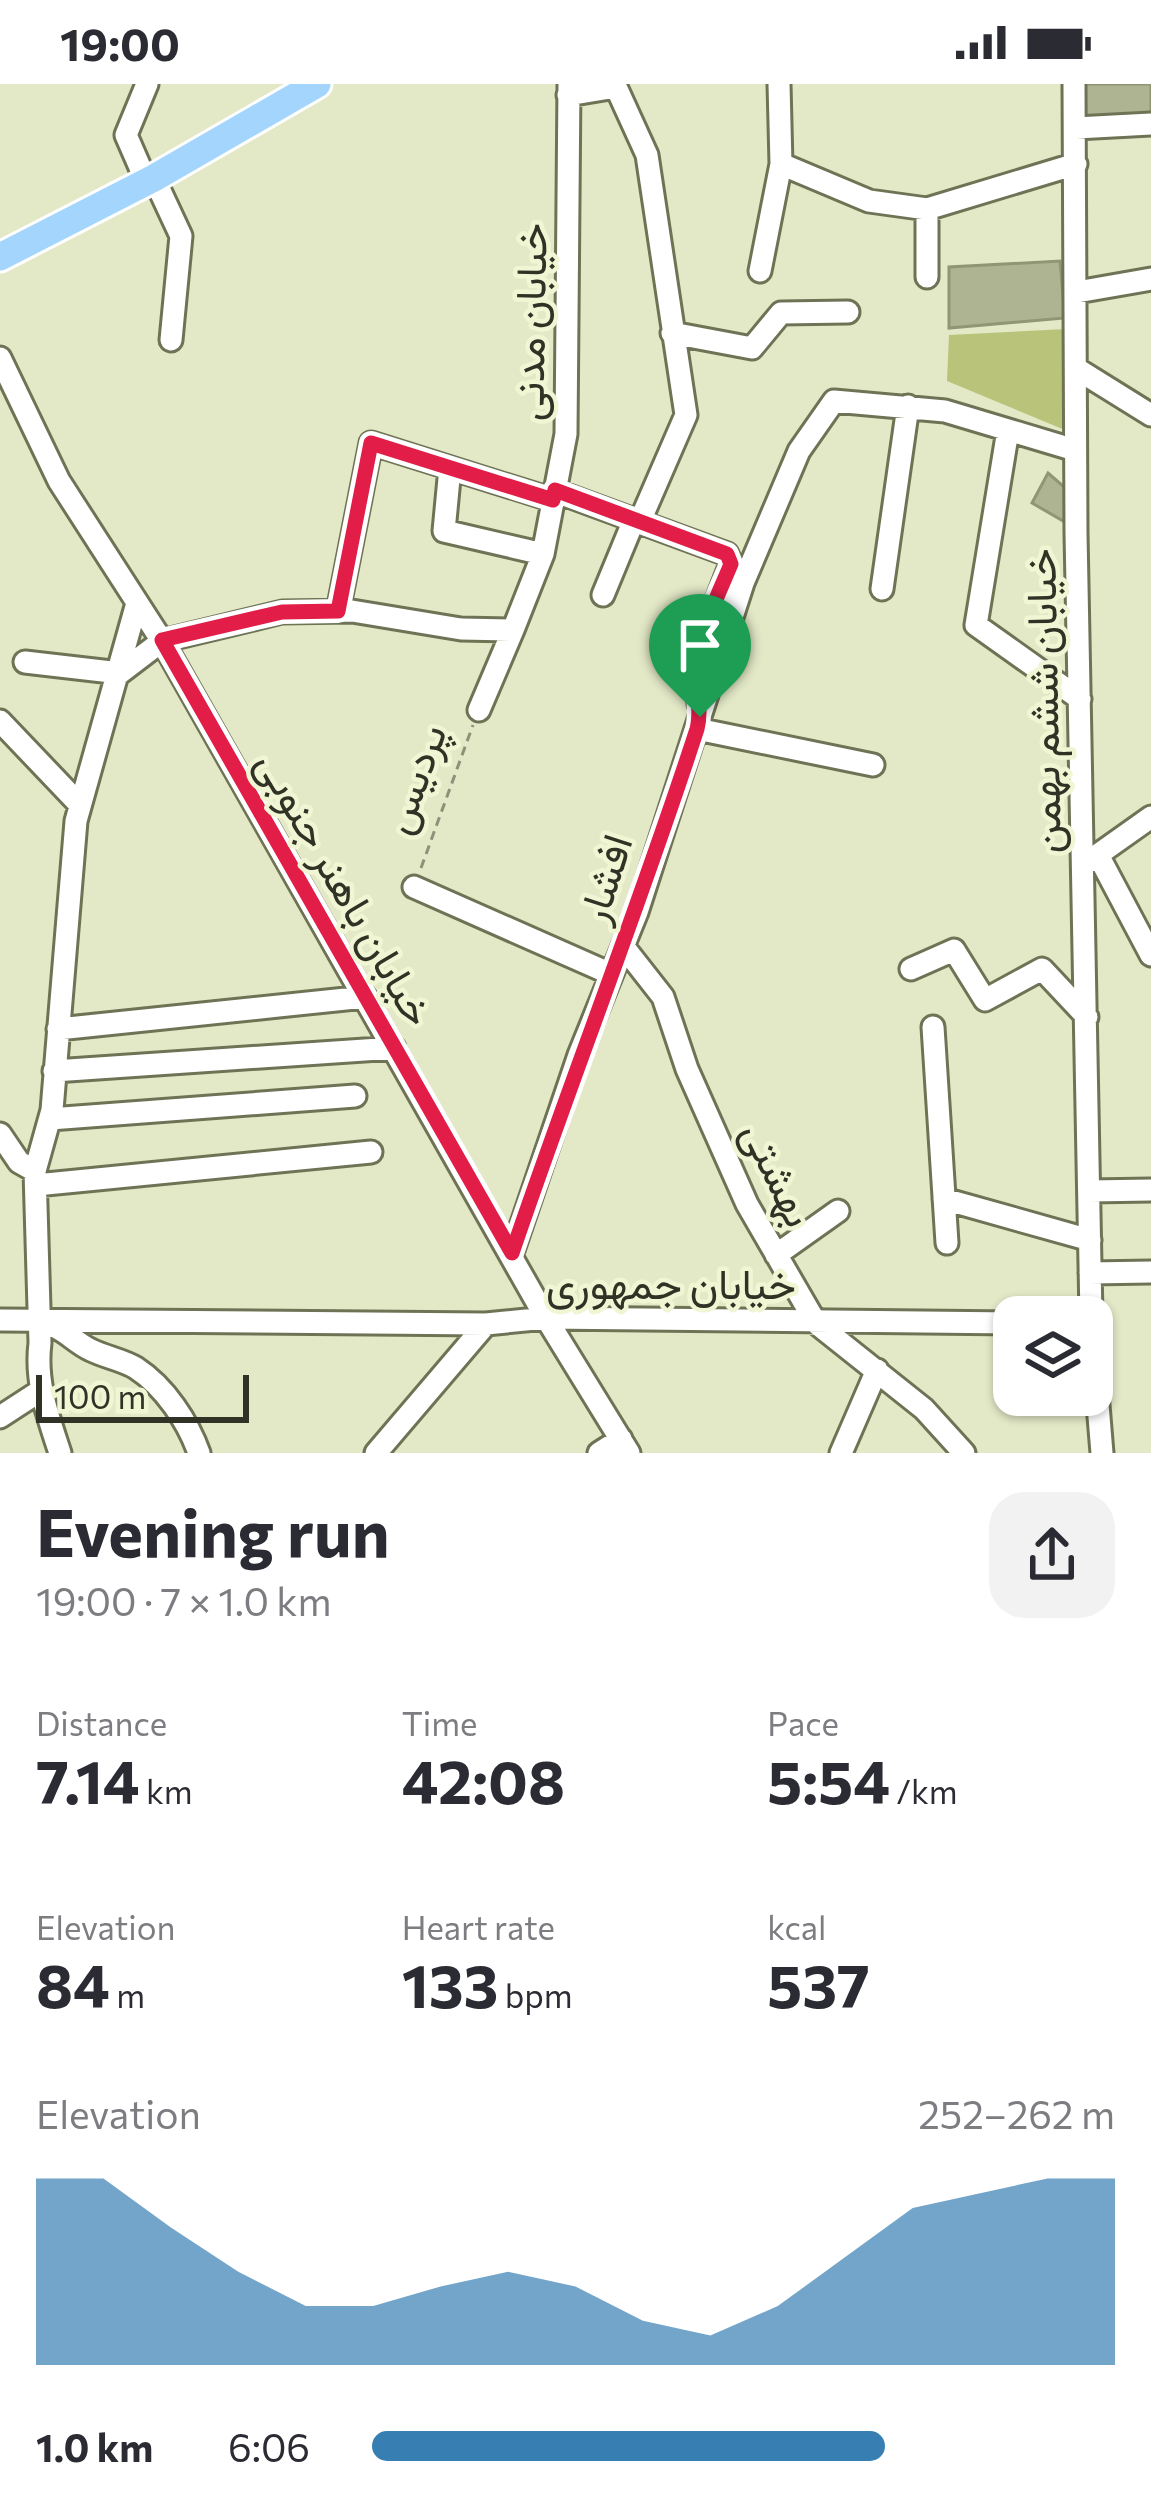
<!DOCTYPE html>
<html lang="en">
<head>
<meta charset="utf-8">
<style>
  body { margin:0; font-family:Commissioner,Vazirmatn,sans-serif; background:#f2f2f3; color:#2b2b33; height:100vh; display:flex; flex-direction:column; font-size:45px; white-space:nowrap }
  * { box-sizing:border-box; margin:0 }
  p { font-size:39px; color:#7c7c81 }
  .icon { flex:none; width:66px; height:66px; fill:none; stroke:currentColor; stroke-width:2; stroke-linecap:round; stroke-linejoin:round }
  .map { position:relative; height:1369px; overflow:hidden }
  .side { display:flex; flex-direction:column; background:#fff; flex:1 }
  .side>* { flex:none }
  .buttons { position:absolute; left:993px; top:1212px; display:grid; gap:24px }
  .buttons a { display:grid; place-items:center; width:120px; height:120px; border-radius:24px; background:#fff; box-shadow:0 3px 9px #0004; font-size:60px }
  .scale { position:absolute; left:36px; bottom:30px; width:213px; box-sizing:border-box; padding-left:12px; border:6px solid #303225; border-top:0; font-size:33px; line-height:42px; white-space:nowrap; color:#303225; -webkit-text-stroke:9px #f0f6d4; paint-order:stroke }
  .pin { position:absolute; display:grid; place-items:center; width:102px; height:102px; color:#fff; margin:-123px -51px; border-radius:50% 50% 50% 0; rotate:-45deg; box-shadow:0 0 12px #0007 }
  .pin .icon { rotate:45deg }
  .round { display:grid; place-items:center; flex:none; width:126px; height:126px; border-radius:36px; background:#f2f2f3 }
  .overview { display:flex; align-items:center; justify-content:space-between; height:204px; padding:0 36px }
  h1 { font-size:66px; font-weight:700; line-height:90px }
  .metrics { display:grid; grid-template-columns:repeat(3,1fr); gap:18px; height:204px; padding:12px 36px }
  .metrics div { display:grid; align-content:center }
  .metrics b { font-size:60px; font-weight:700 }
  .metrics small { font-size:33px; font-weight:400 }
  .metrics p { font-size:33px }
  .chart { height:336px; padding:24px 36px }
  .chart p { display:flex; justify-content:space-between }
  .chart svg { width:100%; height:216px; margin-top:12px; fill:#377fb3; opacity:.7 }
  ul { padding:0 36px; list-style:none; font-size:39px }
  li { display:grid; grid-template-columns:192px 144px 1fr; align-items:center; height:90px }
  li i { height:30px; border-radius:15px; background:#377fb3 }
  .status { display:flex; justify-content:space-between; align-items:center; height:84px; padding:0 60px; background:#fff; direction:ltr }
  .status svg { height:33px; fill:currentColor }
  .map>svg:first-child { display:block }
</style>
</head>
<body>
<div class="status"><b>19:00</b><svg viewBox="0 0 49 12"><path d="M0 12V9h3v3zM5 12V6h3v6zM10 12V3h3v9zM15 12V0h3v12zM26 1h20v11H26zM47 4h2v5h-2z"/></svg></div>
<div class="map">
<svg width="1151" height="1369" viewBox="0 0 1151 1369">
  <rect width="100%" height="100%" fill="#e3e9c7"/>
  <path fill="#b9c47a" d="M1066,245L1072,349L947,297L949,251Z"/>
  <path fill="#aeb392" stroke="#909576" stroke-width="3" d="M1083,0H1151V32L1084,36Z
    M1060,177L1065,234L949,244V183Z
    M1048,389L1070,408L1065,438L1032,419Z"/>
  <g fill="none" stroke-linecap="round" stroke-linejoin="round">
    <defs>
      <path id="minor" d="M779,0L781,80L869,117L927,125L1076,80
        M1074,0L1076,449L1091,1233
        M568,11L616,3L647,71L686,331L640,437
        M1076,44L1151,40
        M154,94L181,152L171,256
        M146,97L126,51L147,0
        M760,187L781,80
        M927,193V125
        M1077,208L1151,195
        M672,249L752,264L781,229L848,228
        M0,274L59,397L162,557L546,1234L629,1369
        M1077,285L1151,331
        M1008,346L976,541L1080,615
        M450,384L444,447L543,470
        M555,407L727,470L731,480C712,528 695,568 699,620
        M882,505L908,322
        M603,511L634,436
        M338,527L371,359L553,416
        M25,578L120,589
        M120,589L162,557L282,528L352,527L461,545L513,546L543,470L566,350L569,0
        M479,626L513,546
        M0,637L80,721
        M697,645L873,681
        M1098,771L1151,871
        M1089,777L1151,733
        M414,803L611,890
        M623,862L663,913L687,985L747,1120L816,1239L924,1325L964,1369
        M911,885L954,866L985,916L1042,885L1087,933
        M933,943L947,1159
        M58,945L365,913
        M54,987L394,964
        M50,1035L355,1012
        M0,1050L19,1078L35,1087
        M36,1101L371,1068
        M1090,1107L1151,1106
        M944,1115L1090,1156
        M512,1169L579,971L637,828L743,499L799,367L834,317L945,327L1075,366
        M776,1171L838,1127
        M1090,1189L1151,1188
        M0,1236L486,1240L546,1234L1014,1239
        M51,1241C69,1249 76,1259 91,1266C105,1273 123,1276 136,1284C165,1303 188,1338 199,1369
        M1092,1248L1102,1369
        M0,1333L40,1307
        M60,1369C48,1332 35,1298 40,1259L35,1087L52,1026L76,737L137,519
        M376,1369L486,1240
        M599,1369L621,1355
        M841,1369L877,1286"/>
      <path id="major" d="M0,173L154,94L317,0"/>
    </defs>
    <use href="#minor" stroke="#6f7355" stroke-width="27"/>
    <use href="#major" stroke="#fff" stroke-width="33"/>
    <path stroke="#8d9179" stroke-width="3" stroke-dasharray="9 6" stroke-linecap="butt" d="M421,784L473,641"/>
    <use href="#minor" stroke="#fff" stroke-width="21"/>
    <use href="#major" stroke="#a4d6fd" stroke-width="27"/>
  </g>
  <g fill="none" stroke-linecap="round" stroke-linejoin="round">
    <defs>
      <path id="route" d="M371,359L553,416L555,406L727,470L731,480C717,514 698,550 697,588C696,608 702,626 697,645C640,821 572,993 512,1169L162,556L282,528L338,527Z"/>
    </defs>
    <use href="#route" stroke="#fff" stroke-width="24"/>
    <use href="#route" stroke="#e11d48" stroke-width="15"/>
  </g>
  <g text-anchor="middle" dominant-baseline="central" stroke-width="9" stroke-linejoin="round" paint-order="stroke">
    <g font-size="42" fill="#303225" stroke="#f0f6d4">
      <text transform="translate(528 238) rotate(-89)">خیابان مدنی</text>
      <text transform="translate(1041 617) rotate(-91)">خیابان ششم بهمن</text>
      <text transform="translate(412 694) rotate(-70)">پردیس</text>
      <text transform="translate(603 794) rotate(-72)">افشار</text>
      <text transform="translate(347 803) rotate(60)">خیابان باهنر جنوبی</text>
      <text transform="translate(780 1089) rotate(64)">بهشتی</text>
      <text x="671" y="1198">خیابان جمهوری</text>
    </g>
  </g>
</svg>
<div class="buttons">
<a><svg class="icon" aria-label="layers" viewBox="0 0 24 24"><path d="M12 4l9 5-9 5-9-5zM3 14l9 5 9-5"/></svg></a>
</div>
<div class="scale">100 m</div>
<div class="pin" style="left:700px;top:633px;background:#1e9e55"><svg class="icon" aria-label="arrive" viewBox="0 0 24 24"><path d="M6 21V4h12l-3 4 3 4H6"/></svg></div>
</div>
<section class="side">
<div class="overview"><div><h1>Evening run</h1><p>19:00 · 7 × 1.0 km</p></div><a class="round"><svg class="icon" aria-label="share" viewBox="0 0 24 24"><path d="M12 15V3M7 8l5-5 5 5M5 13v7h14v-7"/></svg></a></div>
<div class="metrics">
<div><p>Distance</p><b>7.14<small> km</small></b></div>
<div><p>Time</p><b>42:08</b></div>
<div><p>Pace</p><b>5:54<small> /km</small></b></div>
</div>
<div class="metrics">
<div><p>Elevation</p><b>84<small> m</small></b></div>
<div><p>Heart rate</p><b>133<small> bpm</small></b></div>
<div><p>kcal</p><b>537</b></div>
</div>
<div class="chart"><p><span>Elevation</span>252–262 m</p>
<svg viewBox="0 0 160 44" preserveAspectRatio="none"><path d="M0 44V6L10 6L20 16L30 25L40 32L50 32L60 28L70 25L80 28L90 35L100 38L110 32L120 22L130 12L140 9L150 6L160 6V44z"/></svg>
</div>
<ul>
<li><b>1.0 km</b>6:06<i style="width:69%"></i></li>
</ul>
</section>
</body>
</html>
